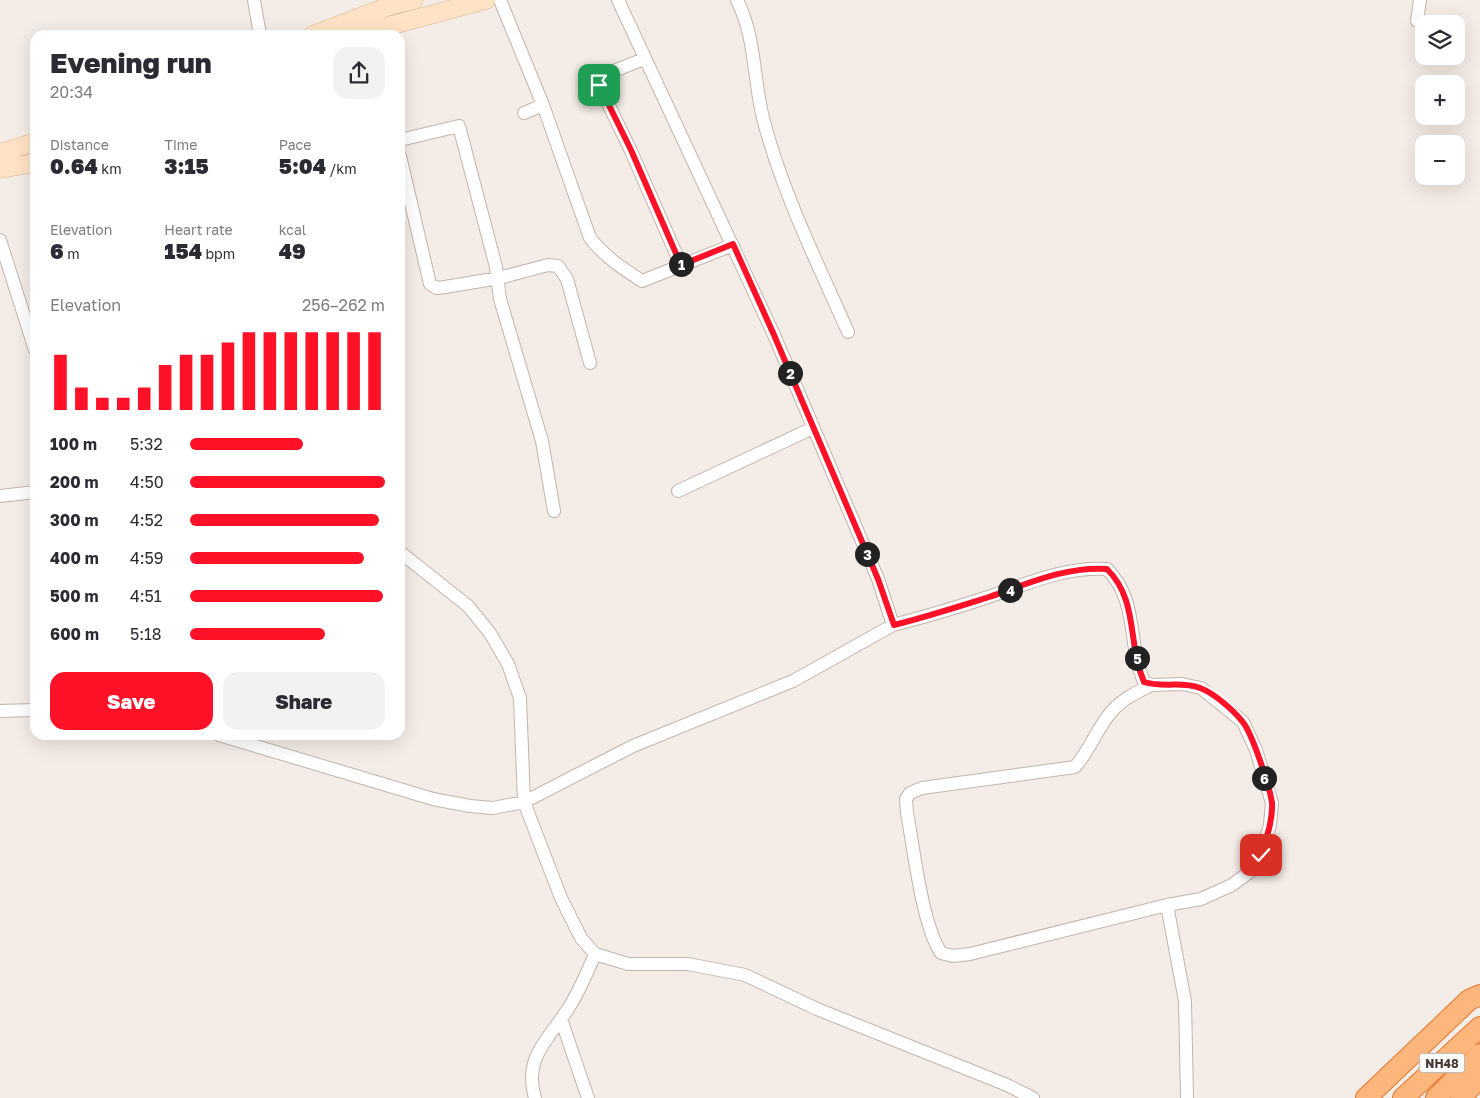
<!DOCTYPE html>
<html lang="en">
<head>
<meta charset="utf-8">
<style>
  body { margin:0; font-family:"Golos Text",sans-serif; background:#f2f2f3; color:#2b2b33; height:100vh; display:flex; flex-direction:column; font-size:19px; white-space:nowrap }
  * { box-sizing:border-box; margin:0 }
  p { font-size:16px; color:#7c7c81 }
  .icon { flex:none; width:28px; height:28px; fill:none; stroke:currentColor; stroke-width:2; stroke-linecap:round; stroke-linejoin:round }
  .map { position:relative; flex:1; overflow:hidden }
  .sheet { position:absolute; left:30px; top:30px; width:375px; height:710px; display:flex; flex-direction:column; background:#fff; border-radius:15px; box-shadow:0 5px 20px #0002 }
  .sheet>* { flex:none }
  .buttons { position:absolute; left:1415px; top:15px; display:grid; gap:10px }
  .buttons a { display:grid; place-items:center; width:50px; height:50px; border-radius:10px; background:#fff; box-shadow:0 5px 20px #0002; font-size:25px }
  .pin { position:absolute; display:grid; place-items:center; width:42px; height:42px; color:#fff; margin:-21px; border-radius:10px; box-shadow:0 2px 8px #0006 }
  .km { position:absolute; width:25px; height:25px; margin:-12px; border-radius:50%; background:#222; color:#fff; font-size:14px; line-height:25px; text-align:center }
  .round { display:grid; place-items:center; flex:none; width:52px; height:52px; border-radius:15px; background:#f2f2f3 }
  .headline { display:flex; align-items:center; justify-content:space-between; height:85px; padding:0 20px }
  h1 { font-size:28px; font-weight:800; line-height:38px }
  .figures { display:grid; grid-template-columns:repeat(3,1fr); gap:8px; height:85px; padding:5px 20px }
  .figures div { display:grid; align-content:center }
  .figures b { font-size:21px; font-weight:800 }
  .figures small { font-size:14px; font-weight:400 }
  .figures p { font-size:14px }
  .chart { height:140px; padding:10px 20px }
  .chart p { display:flex; justify-content:space-between }
  .chart svg { width:100%; height:90px; margin-top:5px; stroke:#ff1127; stroke-width:6 }
  .button { display:flex; gap:10px; margin-top:auto; padding:10px 20px }
  .button a { flex:1; height:58px; border-radius:15px; background:#ff1127; color:#fff; font-size:20px; font-weight:800; line-height:58px; text-align:center }
  .button a+a { background:#f2f2f3; color:#2b2b33 }
  ul { padding:0 20px; list-style:none; font-size:16px }
  li { display:grid; grid-template-columns:80px 60px 1fr; align-items:center; height:38px }
  li i { height:12px; border-radius:6px; background:#ff1127 }
  .map>svg:first-child { display:block }
</style>
</head>
<body>
<div class="map">
<svg width="1480" height="1098" viewBox="0 0 1480 1098">
  <rect width="100%" height="100%" fill="#f4ece6"/>
  <g fill="none" stroke-linecap="round" stroke-linejoin="round">
    <defs>
      <path id="minor" d="M254,0L260,35
        M500,0L543,105L590,238C605,257 622,268 642,281L733,245
        M737,0C756,38 753,78 763,118C782,192 817,262 848,332
        M1417,21L1420,0
        M644,59L601,76L599,85L631,151L681,265
        M524,113L543,105
        M400,140L459,126L496,267L500,299L542,441L554,511
        M400,156L430,284L437,288L445,287L499,278L548,265L558,266L567,279L590,363
        M0,240L35,350
        M678,491L813,428
        M0,496L35,492
        M400,552L468,606L490,633L508,664L520,698L524,802L561,898L581,938L595,954L628,964H688L745,975L817,1009L1007,1085L1033,1098
        M893,625C924,617 955,608 985,598C1024,585 1065,566 1107,569C1139,601 1127,643 1144,682L1151,685L1182,684L1201,688L1243,722L1256,750L1272,803L1270,825L1261,855L1251,871L1232,885L1201,899L1167,905L970,954L953,956L941,953C922,925 914,849 907,813L906,799L910,793L922,788L1075,767C1090,750 1097,728 1112,711C1122,699 1138,692 1151,685
        M0,711L35,710
        M219,735L433,799L470,806L493,808L524,802L633,746L793,681L893,625L878,579L774,335L618,0
        M1167,905L1185,1001L1187,1098
        M561,1019L588,1098
        M535,1098C523,1058 548,1040 568,1009C579,992 587,973 595,954"/>
      <path id="secondary" d="M313,35L389,6L414,0
        M355,35L486,0
        M0,153L35,142
        M0,169L35,163"/>
      <path id="trunk" d="M1366,1098L1469,1000L1480,995
        M1403,1098L1480,1027
        M1436,1098L1480,1054
        M1461,1098L1480,1077"/>
    </defs>
    <use href="#minor" stroke="#c3b4ab" stroke-width="14"/>
    <use href="#secondary" stroke="#d9b795" stroke-width="19"/>
    <use href="#trunk" stroke="#e5762e" stroke-width="22"/>
    <use href="#minor" stroke="#fff" stroke-width="12"/>
    <use href="#secondary" stroke="#ffe3c4" stroke-width="18"/>
    <use href="#trunk" stroke="#ffb67c" stroke-width="20"/>
  </g>
  <g fill="none" stroke-linecap="round" stroke-linejoin="round">
    <defs>
      <path id="route" d="M599,85L631,150L681,265L733,244L774,335L878,579L894,625C926,617 957,607 989,597C1027,584 1066,566 1107,569C1139,601 1127,643 1144,682C1162,688 1182,681 1200,688C1214,693 1233,710 1242,721C1252,732 1270,788 1272,803C1273,821 1266,839 1261,855"/>
    </defs>
    <use href="#route" stroke="#fff" stroke-width="10"/>
    <use href="#route" stroke="#ff1127" stroke-width="6"/>
  </g>
  <g text-anchor="middle" dominant-baseline="central" stroke-width="4" stroke-linejoin="round" paint-order="stroke">
    <rect fill="#fff" stroke="#7e7672" stroke-width="1" x="1419.5" y="1053.5" width="45" height="19" rx="4"/>
    <g font-size="12" font-weight="bold" fill="#473b35">
      <text x="1442" y="1063">NH48</text>
    </g>
  </g>
</svg>
<div class="buttons">
<a><svg class="icon" aria-label="layers" viewBox="0 0 24 24"><path d="M12 4l9 5-9 5-9-5zM3 14l9 5 9-5"/></svg></a>
<a>+</a>
<a>−</a>
</div>
<div class="pin" style="left:599px;top:85px;background:#1e9e55"><svg class="icon" aria-label="arrive" viewBox="0 0 24 24"><path d="M6 21V4h12l-3 4 3 4H6"/></svg></div>
<div class="pin" style="left:1261px;top:855px;background:#d93025"><svg class="icon" aria-label="check" viewBox="0 0 24 24"><path d="M5 12l5 5 9-10"/></svg></div>
<b class="km" style="left:681px;top:264px">1</b>
<b class="km" style="left:790px;top:373px">2</b>
<b class="km" style="left:867px;top:554px">3</b>
<b class="km" style="left:1010px;top:590px">4</b>
<b class="km" style="left:1137px;top:658px">5</b>
<b class="km" style="left:1264px;top:778px">6</b>
<section class="sheet">
<div class="headline"><div><h1>Evening run</h1><p>20:34</p></div><a class="round"><svg class="icon" aria-label="share" viewBox="0 0 24 24"><path d="M12 15V3M7 8l5-5 5 5M5 13v7h14v-7"/></svg></a></div>
<div class="figures">
<div><p>Distance</p><b>0.64<small> km</small></b></div>
<div><p>Time</p><b>3:15</b></div>
<div><p>Pace</p><b>5:04<small> /km</small></b></div>
</div>
<div class="figures">
<div><p>Elevation</p><b>6<small> m</small></b></div>
<div><p>Heart rate</p><b>154<small> bpm</small></b></div>
<div><p>kcal</p><b>49</b></div>
</div>
<div class="chart"><p><span>Elevation</span>256–262 m</p>
<svg viewBox="0 0 160 44" preserveAspectRatio="none"><path d="M5 44V17M15 44V33M25 44V38M35 44V38M45 44V33M55 44V22M65 44V17M75 44V17M85 44V11M95 44V6M105 44V6M115 44V6M125 44V6M135 44V6M145 44V6M155 44V6"/></svg>
</div>
<ul>
<li><b>100 m</b>5:32<i style="width:58%"></i></li>
<li><b>200 m</b>4:50<i style="width:100%"></i></li>
<li><b>300 m</b>4:52<i style="width:97%"></i></li>
<li><b>400 m</b>4:59<i style="width:89%"></i></li>
<li><b>500 m</b>4:51<i style="width:99%"></i></li>
<li><b>600 m</b>5:18<i style="width:69%"></i></li>
</ul>
<div class="button"><a>Save</a><a>Share</a></div>
</section>
</div>
</body>
</html>
